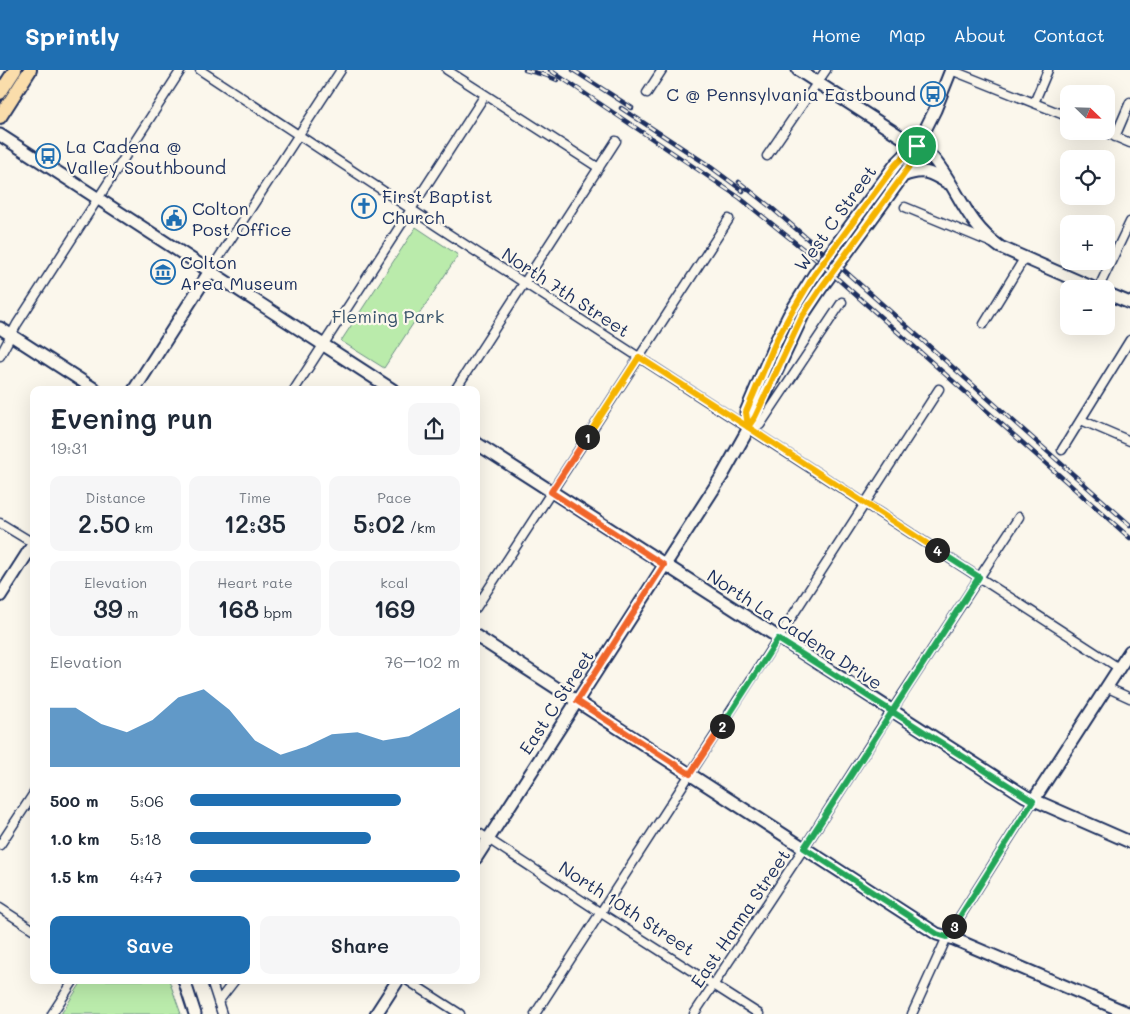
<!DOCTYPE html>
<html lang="en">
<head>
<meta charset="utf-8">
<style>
  body { margin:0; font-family:Mali,sans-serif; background:#f6f6f7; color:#1f2937; height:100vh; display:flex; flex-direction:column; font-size:19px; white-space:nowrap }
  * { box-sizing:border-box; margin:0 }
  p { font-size:16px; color:#747a83 }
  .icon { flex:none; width:28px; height:28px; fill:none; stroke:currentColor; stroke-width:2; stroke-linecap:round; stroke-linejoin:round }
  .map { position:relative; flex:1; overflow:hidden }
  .panel { position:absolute; left:30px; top:316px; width:450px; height:598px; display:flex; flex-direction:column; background:#fff; border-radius:10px; box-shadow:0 5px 20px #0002 }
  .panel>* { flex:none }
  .needle { width:32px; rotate:113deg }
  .buttons { position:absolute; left:1060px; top:15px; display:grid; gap:10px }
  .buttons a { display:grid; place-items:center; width:55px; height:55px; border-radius:10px; background:#fff; box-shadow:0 5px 20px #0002; font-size:25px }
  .pin { position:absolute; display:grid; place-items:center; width:42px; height:42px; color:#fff; margin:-21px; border:2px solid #fff; border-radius:50%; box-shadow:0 1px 5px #0007 }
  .km { position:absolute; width:25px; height:25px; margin:-12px; border-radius:50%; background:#222; color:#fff; font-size:14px; line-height:25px; text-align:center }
  .round { display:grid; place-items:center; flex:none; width:52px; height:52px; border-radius:10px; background:#f6f6f7 }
  .headline { display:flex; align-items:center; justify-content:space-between; height:85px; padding:0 20px }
  h1 { font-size:28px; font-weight:600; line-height:38px }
  .figures { display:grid; grid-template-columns:repeat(3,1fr); gap:8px; height:85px; padding:5px 20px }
  .figures div { display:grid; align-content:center; border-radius:10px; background:#f6f6f7; text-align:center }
  .figures b { font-size:25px; font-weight:600 }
  .figures small { font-size:14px; font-weight:400 }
  .figures p { font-size:14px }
  .chart { height:140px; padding:10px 20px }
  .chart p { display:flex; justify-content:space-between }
  .chart svg { width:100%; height:90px; margin-top:5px; fill:#1f6fb2; opacity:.7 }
  .button { display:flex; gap:10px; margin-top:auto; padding:10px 20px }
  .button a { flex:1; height:58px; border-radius:10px; background:#1f6fb2; color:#fff; font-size:20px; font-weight:600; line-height:58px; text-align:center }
  .button a+a { background:#f6f6f7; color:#1f2937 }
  ul { padding:0 20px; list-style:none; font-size:16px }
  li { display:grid; grid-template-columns:80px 60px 1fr; align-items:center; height:38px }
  li i { height:12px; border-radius:6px; background:#1f6fb2 }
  header { display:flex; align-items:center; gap:30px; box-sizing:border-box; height:70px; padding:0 25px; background:#1f6fb2; color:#fff }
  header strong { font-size:24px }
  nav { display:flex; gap:28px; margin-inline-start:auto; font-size:18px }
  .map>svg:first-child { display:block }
</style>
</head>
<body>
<header>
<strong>Sprintly</strong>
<nav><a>Home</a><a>Map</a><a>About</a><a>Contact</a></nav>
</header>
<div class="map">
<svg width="1130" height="944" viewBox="0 0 1130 944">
  <rect width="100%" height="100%" fill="#fbf7ec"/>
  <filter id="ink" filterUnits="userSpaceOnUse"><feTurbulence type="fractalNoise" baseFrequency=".02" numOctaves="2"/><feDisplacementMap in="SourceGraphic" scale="10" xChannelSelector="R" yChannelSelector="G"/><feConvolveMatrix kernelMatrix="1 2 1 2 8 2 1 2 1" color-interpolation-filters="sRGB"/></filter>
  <g filter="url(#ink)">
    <path fill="#baebab" stroke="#6a8d84" d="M416,157L458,185L384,298L341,271Z
      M83,910H169L181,944H61Z"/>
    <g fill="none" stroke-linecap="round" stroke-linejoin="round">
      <defs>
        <path id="street" d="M200,0L441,159L1119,598
          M447,0L599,98
          M951,0L1069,47
          M647,23L662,0
          M1034,33L1048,0
          M1102,61L1130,73
          M1115,67L1130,32
          M767,86L826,0
          M905,137L992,173
          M210,201L341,0
          M1098,219L1130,152
          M984,254L1025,187
          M0,286L17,254L181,0
          M294,320L485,25
          M455,320L616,71
          M1081,350L1130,371
          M748,357L760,355L842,232
          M1062,380L1130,270
          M0,453L33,473
          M476,538L729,149
          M1106,617L1130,628
          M476,761L601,843L759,944
          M0,775L34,723
          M0,838L34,860
          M211,910L222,944
          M407,910L460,944
          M218,932L235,910
          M52,944L74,910
          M535,944L939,319
          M694,944L804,778L891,642L1019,447
          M912,944L947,867L1033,731"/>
        <path id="secondary" d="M798,0L931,86C958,116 964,152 1000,177L1096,219
          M0,65L393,320
          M903,106C923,98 930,102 948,113
          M1106,223L1130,233
          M0,258L96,320
          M134,320L210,201
          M748,357L746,342L777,269L789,245L814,205L896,94L906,84L917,76
          M476,373L1025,726L1130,772
          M0,526L34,473
          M476,566L937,864L954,869L1130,944
          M1033,731L1130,581
          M476,788L722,406L755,347L803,245L821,218L913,92L917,76L935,40L951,0
          M184,910L195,944
          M376,944L398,910"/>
        <path id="primary" d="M0,23L15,0
          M0,47L30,0"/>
      </defs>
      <use href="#street" stroke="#1b2f5e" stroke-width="11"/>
      <use href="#secondary" stroke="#1b2f5e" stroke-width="15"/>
      <use href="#primary" stroke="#1b2f5e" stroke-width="16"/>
      <use href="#street" stroke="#fbf7ec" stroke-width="8"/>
      <use href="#secondary" stroke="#fbf7ec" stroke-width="11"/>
      <use href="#primary" stroke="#faddab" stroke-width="12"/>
      <defs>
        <path id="rail" d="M525,0L545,5L557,10
          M550,0L740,128L813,187L1130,468
          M573,0L632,38
          M621,38L708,95L743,121
          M739,112L773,139L846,202L1130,455"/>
      </defs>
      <use href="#rail" stroke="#1b2f5e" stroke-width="4.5"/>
      <use href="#rail" stroke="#fbf7ec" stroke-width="2.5" stroke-dasharray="8" stroke-linecap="butt"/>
    </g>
  </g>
  <g fill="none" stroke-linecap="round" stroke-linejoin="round" filter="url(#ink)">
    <defs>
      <path id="split-1" d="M587,367L639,287L748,357L755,347L803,245L821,218L913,92L917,76"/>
      <path id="split-2" d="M587,367L551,422L664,495L577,631L690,704L722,656"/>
      <path id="split-3" d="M722,656L778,569L1033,731L954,856"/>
      <path id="split-4" d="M937,480L979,507L804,778L937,864L947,867L954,856"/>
      <path id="split-5" d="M917,76L906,84L896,94L814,205L790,245L777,269L746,342L748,357L937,480"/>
    </defs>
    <use href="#split-1" stroke="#fff" stroke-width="10"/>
    <use href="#split-2" stroke="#fff" stroke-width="10"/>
    <use href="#split-3" stroke="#fff" stroke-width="10"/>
    <use href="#split-4" stroke="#fff" stroke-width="10"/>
    <use href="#split-5" stroke="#fff" stroke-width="10"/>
    <use href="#split-1" stroke="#f5b400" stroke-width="6"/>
    <use href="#split-2" stroke="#f0652b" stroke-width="6"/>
    <use href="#split-3" stroke="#22a559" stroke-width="6"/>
    <use href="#split-4" stroke="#22a559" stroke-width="6"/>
    <use href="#split-5" stroke="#f5b400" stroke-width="6"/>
  </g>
  <defs>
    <symbol id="bus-ring" viewBox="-11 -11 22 22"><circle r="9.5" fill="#fbf7ec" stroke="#1f6fb2" stroke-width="1.5"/><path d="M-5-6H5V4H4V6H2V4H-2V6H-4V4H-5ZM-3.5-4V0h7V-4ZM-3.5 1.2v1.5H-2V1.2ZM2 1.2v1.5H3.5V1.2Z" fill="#1f6fb2"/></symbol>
    <symbol id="church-ring" viewBox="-11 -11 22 22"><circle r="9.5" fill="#fbf7ec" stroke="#1f6fb2" stroke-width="1.5"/><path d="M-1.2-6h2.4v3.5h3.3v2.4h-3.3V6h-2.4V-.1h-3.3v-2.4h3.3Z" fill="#1f6fb2"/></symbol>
    <symbol id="civic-ring" viewBox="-11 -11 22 22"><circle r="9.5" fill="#fbf7ec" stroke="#1f6fb2" stroke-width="1.5"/><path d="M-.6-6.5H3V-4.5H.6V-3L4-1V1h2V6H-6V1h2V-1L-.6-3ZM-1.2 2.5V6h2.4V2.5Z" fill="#1f6fb2"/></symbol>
    <symbol id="museum-ring" viewBox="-11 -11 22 22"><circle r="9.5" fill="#fbf7ec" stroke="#1f6fb2" stroke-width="1.5"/><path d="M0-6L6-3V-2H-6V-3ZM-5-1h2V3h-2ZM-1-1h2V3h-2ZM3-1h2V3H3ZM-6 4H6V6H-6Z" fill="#1f6fb2"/></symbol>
  </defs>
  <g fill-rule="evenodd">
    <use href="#bus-ring" x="919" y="10" width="28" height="28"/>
    <use href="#bus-ring" x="34" y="72" width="28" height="28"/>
    <use href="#church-ring" x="350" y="122" width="28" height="28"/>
    <use href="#civic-ring" x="160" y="134" width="28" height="28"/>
    <use href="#museum-ring" x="149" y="188" width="28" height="28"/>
  </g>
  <g text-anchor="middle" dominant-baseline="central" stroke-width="4.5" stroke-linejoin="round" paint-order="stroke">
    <g font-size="18" fill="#1b2f5e" stroke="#fbf7ec" text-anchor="start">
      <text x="916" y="24" text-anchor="end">C @ Pennsylvania Eastbound</text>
      <text x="66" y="76">La Cadena @<tspan x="66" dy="21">Valley Southbound</tspan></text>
      <text x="382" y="126">First Baptist<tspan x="382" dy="21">Church</tspan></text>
      <text x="192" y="138">Colton<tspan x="192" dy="21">Post Office</tspan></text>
      <text x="180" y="192">Colton<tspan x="180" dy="21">Area Museum</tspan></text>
    </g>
    <g font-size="18" fill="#1b2f5e" stroke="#fbf7ec">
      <text transform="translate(835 148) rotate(-54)">West C Street</text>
      <text transform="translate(566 222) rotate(33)">North 7th Street</text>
      <text transform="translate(795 559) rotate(33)">North La Cadena Drive</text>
      <text transform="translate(556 632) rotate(-57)">East C Street</text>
      <text transform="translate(627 838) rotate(33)">North 10th Street</text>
      <text transform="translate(740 848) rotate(-56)">East Hanna Street</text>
    </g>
    <g font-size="18" fill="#3b556d" stroke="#fbf7ec">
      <text x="388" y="246">Fleming Park</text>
    </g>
  </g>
</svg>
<div class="buttons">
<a><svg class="needle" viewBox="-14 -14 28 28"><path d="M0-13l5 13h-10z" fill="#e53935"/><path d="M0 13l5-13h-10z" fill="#747a83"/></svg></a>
<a><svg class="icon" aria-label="locate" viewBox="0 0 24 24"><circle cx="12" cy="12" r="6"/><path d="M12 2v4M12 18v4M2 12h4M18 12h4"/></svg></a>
<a>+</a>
<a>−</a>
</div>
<div class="pin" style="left:917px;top:76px;background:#1e9e55"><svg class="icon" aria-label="arrive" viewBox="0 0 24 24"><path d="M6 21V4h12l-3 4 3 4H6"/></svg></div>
<b class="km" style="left:587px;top:367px">1</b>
<b class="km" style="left:722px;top:656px">2</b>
<b class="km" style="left:954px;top:856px">3</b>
<b class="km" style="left:937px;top:480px">4</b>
<section class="panel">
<div class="headline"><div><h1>Evening run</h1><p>19:31</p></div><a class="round"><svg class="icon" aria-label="share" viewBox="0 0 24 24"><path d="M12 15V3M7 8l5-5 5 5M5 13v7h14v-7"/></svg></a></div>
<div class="figures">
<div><p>Distance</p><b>2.50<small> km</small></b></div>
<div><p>Time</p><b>12:35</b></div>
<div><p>Pace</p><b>5:02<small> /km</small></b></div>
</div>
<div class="figures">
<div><p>Elevation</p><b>39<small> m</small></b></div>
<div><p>Heart rate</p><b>168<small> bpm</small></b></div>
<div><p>kcal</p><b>169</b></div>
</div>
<div class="chart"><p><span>Elevation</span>76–102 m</p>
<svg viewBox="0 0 160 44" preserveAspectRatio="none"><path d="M0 44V15L10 15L20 23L30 27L40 21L50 10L60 6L70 16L80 31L90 38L100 34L110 28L120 27L130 31L140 29L150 22L160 15V44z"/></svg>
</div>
<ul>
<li><b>500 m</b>5:06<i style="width:78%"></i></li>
<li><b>1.0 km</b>5:18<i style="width:67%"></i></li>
<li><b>1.5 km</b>4:47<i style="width:100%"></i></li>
</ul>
<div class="button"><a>Save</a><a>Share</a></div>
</section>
</div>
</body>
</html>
